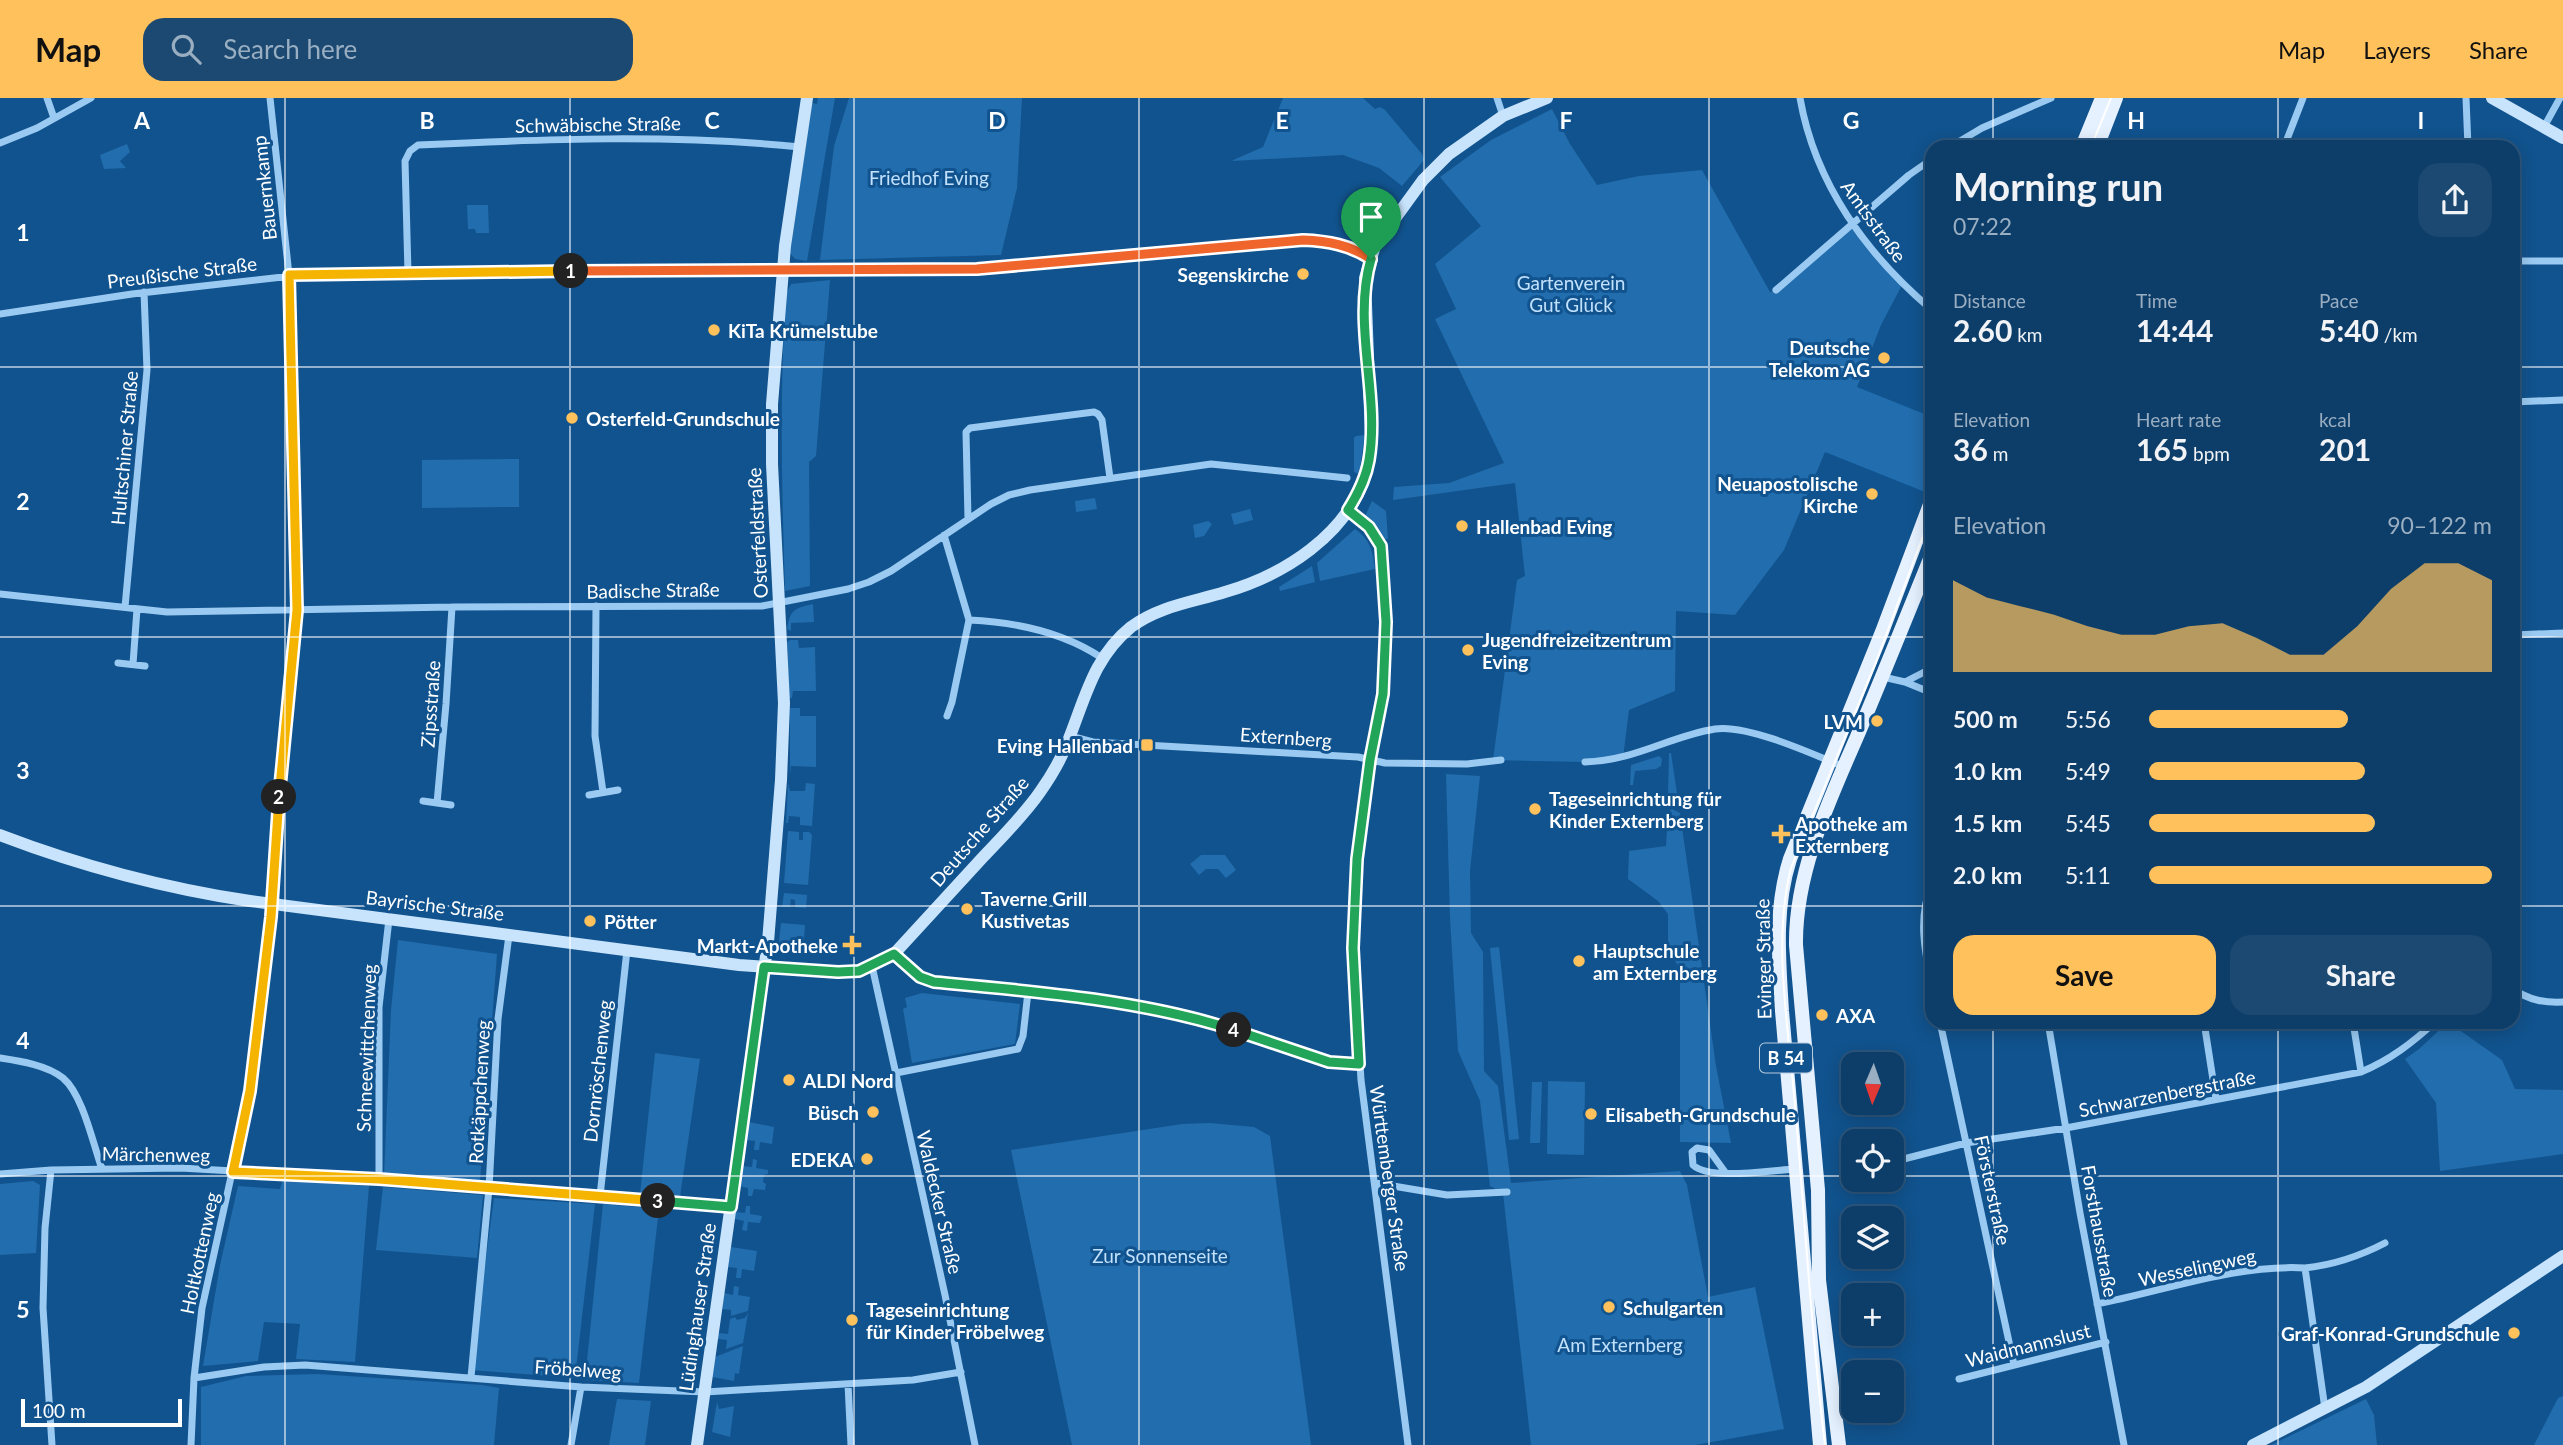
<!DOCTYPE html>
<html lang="en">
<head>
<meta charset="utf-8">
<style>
  body { margin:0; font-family:Lato,sans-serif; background:#1b4972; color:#f1f3f6; height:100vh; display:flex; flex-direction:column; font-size:26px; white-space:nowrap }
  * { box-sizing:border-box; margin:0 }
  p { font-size:23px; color:#9aaec1 }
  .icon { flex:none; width:38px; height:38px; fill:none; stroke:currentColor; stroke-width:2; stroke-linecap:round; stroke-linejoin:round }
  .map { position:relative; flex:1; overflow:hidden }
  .sheet { position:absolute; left:1925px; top:42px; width:595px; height:889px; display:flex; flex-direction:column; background:#0d3e6a; border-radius:21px; box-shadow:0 4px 18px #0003,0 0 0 2px #2d577e }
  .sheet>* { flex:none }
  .needle { width:46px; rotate:182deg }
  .fabs { position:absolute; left:1841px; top:954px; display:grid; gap:14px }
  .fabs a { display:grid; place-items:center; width:63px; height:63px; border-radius:14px; background:#0d3e6a; box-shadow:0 4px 18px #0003,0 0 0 2px #2d577e; font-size:35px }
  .scale { position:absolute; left:21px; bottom:18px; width:161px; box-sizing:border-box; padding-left:7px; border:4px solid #fff; border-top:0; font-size:19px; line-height:24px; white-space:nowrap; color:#fff; -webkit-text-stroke:5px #11538e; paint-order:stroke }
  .pin { position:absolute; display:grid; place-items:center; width:60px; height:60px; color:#fff; margin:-72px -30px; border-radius:50% 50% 50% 0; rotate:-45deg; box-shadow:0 0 7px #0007 }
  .pin .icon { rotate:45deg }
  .km { position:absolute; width:35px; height:35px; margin:-18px; border-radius:50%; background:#222; color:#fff; font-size:19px; line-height:35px; text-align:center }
  .round { display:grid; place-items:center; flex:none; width:74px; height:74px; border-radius:21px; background:#1b4972 }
  .overview { display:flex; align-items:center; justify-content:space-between; height:119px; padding:0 28px }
  h1 { font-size:38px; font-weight:700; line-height:52px }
  .stats { display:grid; grid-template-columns:repeat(3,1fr); gap:10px; height:119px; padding:7px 28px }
  .stats div { display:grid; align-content:center }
  .stats b { font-size:30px; font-weight:700 }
  .stats small { font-size:19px; font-weight:400 }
  .stats p { font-size:19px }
  .chart { height:196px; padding:14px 28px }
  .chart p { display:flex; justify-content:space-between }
  .chart svg { width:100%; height:126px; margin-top:7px; fill:#ffc15b; opacity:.7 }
  .button { display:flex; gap:14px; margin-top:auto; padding:14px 28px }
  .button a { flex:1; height:80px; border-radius:21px; background:#ffc15b; color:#111; font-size:28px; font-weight:700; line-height:80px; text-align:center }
  .button a+a { background:#1b4972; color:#f1f3f6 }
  ul { padding:0 28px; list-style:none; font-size:23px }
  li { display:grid; grid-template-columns:112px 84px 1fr; align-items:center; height:52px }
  li i { height:18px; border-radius:9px; background:#ffc15b }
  header { display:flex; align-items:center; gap:42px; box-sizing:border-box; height:98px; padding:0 35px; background:#ffc15b; color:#111 }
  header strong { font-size:33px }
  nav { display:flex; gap:38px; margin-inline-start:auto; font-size:24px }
  .search { width:490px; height:63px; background:#1b4972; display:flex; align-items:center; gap:18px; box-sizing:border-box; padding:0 24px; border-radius:21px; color:#9aaec1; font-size:26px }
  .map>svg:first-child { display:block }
</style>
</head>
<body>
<header>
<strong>Map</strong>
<div class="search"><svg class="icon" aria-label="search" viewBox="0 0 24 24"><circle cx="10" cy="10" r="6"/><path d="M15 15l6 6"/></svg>Search here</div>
<nav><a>Map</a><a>Layers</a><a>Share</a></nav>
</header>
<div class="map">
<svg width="2563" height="1347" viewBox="0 0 2563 1347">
  <rect width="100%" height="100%" fill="#11538e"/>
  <path fill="#226dad" d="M818,0H835L807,163L795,161L790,155L812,5L817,6Z
    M849,0H1022L1017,90L1001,157L820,162L834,48Z
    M1283,0H1363L1375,11L1380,9L1385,12L1422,56L1424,62L1402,88L1379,70L1343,57L1231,63L1263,49Z
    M1552,11L1570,46L1597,87L1639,78L1702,72L1770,194L1776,192L1853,126L1902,187L1881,227L1857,289L1932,319V390L1930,396L1825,354L1784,452L1735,517L1676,513L1675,593L1629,612L1623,660L1585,664L1493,662L1517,482L1525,478L1515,385L1393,402L1394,389L1449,385L1504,365L1435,221L1456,211L1435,166L1481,128L1440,79L1491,42Z
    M127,46L130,54L120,63L126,70L104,71L100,57Z
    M467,107H488L489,135H476L475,131H468Z
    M830,182L816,358L809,364L810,488L785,493C782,394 779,295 786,196L791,186Z
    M1365,337L1359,376L1354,374V340L1356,338Z
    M519,361V409L422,410V362Z
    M1095,400L1097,411L1076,414L1075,403Z
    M1372,403L1386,413L1388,441H1385L1376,428L1365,418Z
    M1250,411L1253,422L1234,427L1231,416Z
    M1208,423L1212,426L1204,438L1195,440L1193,427Z
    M1355,431C1370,441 1373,454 1375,471L1320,483L1317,465Z
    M1312,468L1315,484L1280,493L1279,489Z
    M813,506L814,524L791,525V533L787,531C790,512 794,510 813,506Z
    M790,542H798L799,550L815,549L816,593H793L792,600H789L787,544Z
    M790,610H800V618H816V669L791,668L790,677Z
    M1669,655H1671L1678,702H1672L1668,696Z
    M1659,658L1662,661L1661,668L1656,671L1635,673L1633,687H1630L1631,667Z
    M1446,676L1480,678L1470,773L1471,835L1483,854L1484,973L1498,988L1511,1085L1680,1073L1687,1087L1708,1199L1755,1189L1784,1331L1695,1347H1531L1503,1095L1490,1088L1480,1003L1458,953L1450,820Z
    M788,685L790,693H805L806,685L815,686L812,728L800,727V719L789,718L788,725H786Z
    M1672,711L1680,715L1716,968L1731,1045L1680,1044V872L1668,849V816L1658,803L1628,781L1629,753L1666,748L1668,714Z
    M788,733L799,734V742H803V734H809L812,737L808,787L784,785Z
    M1201,757H1225L1236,772L1226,780L1218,771H1206L1199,777L1190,766Z
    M784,795L807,797L806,810L795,809V802L791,801L790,809H782Z
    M781,825L805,827L803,855L780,851L779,843Z
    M398,842L497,856L480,1083L384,1077L391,912Z
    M1499,849L1519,1041L1509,1042L1490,850Z
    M922,895L1020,906L1015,946L912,965L903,911L907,909L905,900Z
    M2448,924L2502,962L2515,991L2563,992V1056L2440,1073L2436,1005L2405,961L2419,951Z
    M655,955L700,961L680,1099L640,1096Z
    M1548,983L1585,984L1584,1057L1547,1056Z
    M1532,984H1542L1540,1045H1530Z
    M749,1024L774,1029L772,1046L760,1044L759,1052H754L755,1043L746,1042Z
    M1210,1025L1254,1029L1270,1038L1311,1347H1072L1011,1052L1182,1026Z
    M753,1061L757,1062L756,1070L768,1072V1076L764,1077L763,1084L766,1086L765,1092L754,1091L752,1098H748V1090L739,1088L742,1068L752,1069Z
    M283,1081L369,1088L355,1264L296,1261L300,1226L264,1224L258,1263L203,1268L220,1167L238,1088L280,1091Z
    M33,1083L40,1087L36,1155L0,1157V1086Z
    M383,1089L483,1097L477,1160L376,1152Z
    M494,1100L595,1106L575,1280L471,1272Z
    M603,1106L659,1111L639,1285L585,1282Z
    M746,1108H750V1116L762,1118L760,1125L748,1124L747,1133L742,1132L744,1123L735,1121L736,1114L745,1115Z
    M731,1149L757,1153L754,1173L742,1171L741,1180H736L737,1170L728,1169Z
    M734,1188L739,1189L738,1197L750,1199L748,1213L731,1218V1212L722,1211L724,1195L733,1197Z
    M748,1215L743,1245L726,1251L727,1242L718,1241V1235L728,1236L730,1221L735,1219L737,1222L745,1220Z
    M743,1248L739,1276L735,1275L734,1283L712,1279L715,1259Z
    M318,1276L482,1287L499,1290L494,1347H201V1289L246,1278Z
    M2563,1298V1347H2534L2558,1300Z
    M617,1301L651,1303L645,1347H609Z
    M2366,1301L2374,1317L2377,1347H2271Z
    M717,1304L719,1311L734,1308L730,1339L712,1334Z"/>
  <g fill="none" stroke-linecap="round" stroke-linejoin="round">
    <path stroke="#9acaf2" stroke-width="7" d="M47,0L54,20
      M1497,0L1503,18
      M1800,0C1815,86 1867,157 1932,212
      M2466,0L2468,49
      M2544,29L2560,0
      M0,45L37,30L91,0
      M1950,49L1982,30L2051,0
      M2284,49L2303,0
      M2513,163H2563
      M408,175L405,63L410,53L418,47C546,41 672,36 800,49
      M1776,192L1909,77L1932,61
      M0,216L132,196L309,176L977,171L1303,142L1341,147L1371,161
      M2513,304L2563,302
      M1348,412L1376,439L1381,448L1384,470L1386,524L1383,596L1362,715L1357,761L1353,850L1361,982L1408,1347
      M968,421L966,334L970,330L1094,314L1098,316L1102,322L1110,380
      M944,437L969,522L952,604L947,618
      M0,496L167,514L452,509L762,508L848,491L869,484L891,473L991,406L1009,397L1030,392L1211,366L1347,380
      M596,508L595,638L603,694
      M125,509L147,272L144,194
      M969,522C1014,524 1063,534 1102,560
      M2513,537L2563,535
      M118,565L145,568
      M133,566L137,511
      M1883,579L1905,584L1932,595
      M1905,584L1932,570
      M1070,638L1093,644L1358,659L1385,665L1467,666L1501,662
      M1585,664C1634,663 1670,638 1715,631C1747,626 1813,656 1844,669
      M589,697L618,692
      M423,703L451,707
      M437,705L446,606L452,509
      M1932,785C1918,818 1924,852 1932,886
      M894,856L920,879L935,884L1155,911L1199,921L1329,964L1359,966
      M872,868L945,1197L975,1347
      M2513,891C2529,902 2544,905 2563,904
      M1940,924L2014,1267
      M2048,924L2080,1115L2124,1347
      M2204,924L2216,1001
      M2353,924L2361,974
      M0,960C20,963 47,967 63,980C83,997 93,1046 102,1071
      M896,975L1018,951L1023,938L1028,894
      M1892,1064L1966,1045L2066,1030L2361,974C2390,962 2412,945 2435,924
      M51,1072L45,1130L43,1210L52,1347
      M1725,1074L1709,1052L1697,1050L1692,1054L1693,1067C1710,1083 1771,1072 1796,1071
      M0,1076L51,1072L180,1070L379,1081L731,1109
      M379,1081V909L389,821
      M1375,1085L1447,1097L1507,1094
      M600,1098L627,852
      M2305,1170C2333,1167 2360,1158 2385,1145
      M2097,1206C2164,1193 2237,1166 2305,1170L2325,1311
      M471,1279L489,1090L498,921L509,837
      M194,1280L264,1269L305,1267L581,1289L705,1294L913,1282L961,1274
      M1959,1281L2106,1244
      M848,1286L851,1347
      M191,1347L194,1280L202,1210L250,993L271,819L283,658L297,512L289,177L270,0
      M571,1347L581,1289"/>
    <path stroke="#c8e3fc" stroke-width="12" d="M2492,0L2563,40
      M0,737C81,768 164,790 250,803L739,867L838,874L859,873L894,856C924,823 954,791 984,758C1003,738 1024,717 1040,694C1052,677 1063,658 1070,638C1086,597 1095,558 1131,529C1159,508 1193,504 1225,494C1284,477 1347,437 1366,376C1369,364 1370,351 1371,339L1365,180L1375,148L1423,82L1449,56L1503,18L1547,0
      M697,1347L768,844L781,682L784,605L772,366V306L785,148L807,0
      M2253,1347L2366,1289L2563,1158"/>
    <path stroke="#e5f1ff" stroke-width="14" d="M2082,49L2102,0
      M2097,49L2116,0
      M1820,1347L1782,913C1779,862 1774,811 1790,761L1882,534L1932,401
      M1839,1347L1819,1182L1818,1092L1796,847C1795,773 1830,701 1859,634C1884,575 1908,515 1932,456"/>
    <path stroke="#fff" stroke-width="2" d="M2091,49L2111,0
      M1825,1347C1811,1234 1805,1121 1795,1008C1789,932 1772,844 1791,770L1876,564L1932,414"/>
  </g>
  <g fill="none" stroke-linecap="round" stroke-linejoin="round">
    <defs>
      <path id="split-1" d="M571,173L977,171L1303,142C1328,143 1350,147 1371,161"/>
      <path id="split-2" d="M279,699L297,512L289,177L571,173"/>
      <path id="split-3" d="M279,699L271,819L250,993L233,1074L379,1081L658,1103"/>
      <path id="split-4" d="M658,1103L731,1109L764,869L838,874L859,873L894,856L920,879L934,884C1031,893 1142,902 1234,932"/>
      <path id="split-5" d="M1234,932L1329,964L1359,966L1353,850L1357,761L1370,662L1383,596L1386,524L1381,448L1369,429L1348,412C1358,396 1366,380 1369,362C1380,296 1352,226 1371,161"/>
    </defs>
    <use href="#split-1" stroke="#fff" stroke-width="14"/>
    <use href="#split-2" stroke="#fff" stroke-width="14"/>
    <use href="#split-3" stroke="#fff" stroke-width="14"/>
    <use href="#split-4" stroke="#fff" stroke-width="14"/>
    <use href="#split-5" stroke="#fff" stroke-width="14"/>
    <use href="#split-1" stroke="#f0652b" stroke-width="9"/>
    <use href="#split-2" stroke="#f5b400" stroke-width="9"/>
    <use href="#split-3" stroke="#f5b400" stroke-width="9"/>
    <use href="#split-4" stroke="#22a559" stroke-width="9"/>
    <use href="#split-5" stroke="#22a559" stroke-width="9"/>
  </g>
  <path fill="none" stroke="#fff" stroke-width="2" stroke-opacity="0.55" d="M285,0V1347M570,0V1347M854,0V1347M1139,0V1347M1424,0V1347M1709,0V1347M1993,0V49M2278,0V49M0,269H1932M2513,269H2563M0,539H1932M2513,539H2563M0,808H1932M2513,808H2563M1993,924V1347M2278,924V1347M0,1078H1853M1892,1078H2563"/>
  <g fill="#ffc15b" stroke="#11538e" stroke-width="2.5">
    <circle cx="1303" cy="176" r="7"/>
    <circle cx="714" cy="232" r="7"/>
    <circle cx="1884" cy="260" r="7"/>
    <circle cx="572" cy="320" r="7"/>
    <circle cx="1872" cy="396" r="7"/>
    <circle cx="1462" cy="428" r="7"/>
    <circle cx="1468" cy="552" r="7"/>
    <circle cx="1877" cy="623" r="7"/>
    <rect x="1140" y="640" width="14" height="14" rx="3.5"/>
    <circle cx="1535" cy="711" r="7"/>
    <path d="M1777.5 725.5h7v7h7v7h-7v7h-7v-7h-7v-7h7z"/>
    <circle cx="967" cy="811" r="7"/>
    <circle cx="590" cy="823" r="7"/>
    <path d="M848.5 836.5h7v7h7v7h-7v7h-7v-7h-7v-7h7z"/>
    <circle cx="1579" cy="863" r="7"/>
    <circle cx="1822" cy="917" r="7"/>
    <circle cx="789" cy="982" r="7"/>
    <circle cx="873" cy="1014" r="7"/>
    <circle cx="1591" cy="1016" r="7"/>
    <circle cx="867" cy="1061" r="7"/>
    <circle cx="1609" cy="1209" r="7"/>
    <circle cx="852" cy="1222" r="7"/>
    <circle cx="2514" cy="1235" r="7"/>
  </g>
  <g text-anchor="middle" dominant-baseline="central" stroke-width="6" stroke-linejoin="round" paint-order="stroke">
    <rect fill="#11538e" stroke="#b8cbdd" stroke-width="2" x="1760" y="945.5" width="52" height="29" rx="5"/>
    <g font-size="18" font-weight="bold" fill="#fff">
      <text x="1786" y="960">B 54</text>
    </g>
    <g font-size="19" fill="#fff" stroke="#11538e">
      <text transform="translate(598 26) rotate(-1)">Schwäbische Straße</text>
      <text transform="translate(264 90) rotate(-96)">Bauernkamp</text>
      <text transform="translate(1874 123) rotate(54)">Amtsstraße</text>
      <text transform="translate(182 174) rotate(-7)">Preußische Straße</text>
      <text transform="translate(124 350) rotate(-85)">Hultschiner Straße</text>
      <text transform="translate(757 435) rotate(-93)">Osterfeldstraße</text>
      <text transform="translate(653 492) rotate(-1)">Badische Straße</text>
      <text transform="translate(430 606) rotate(-86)">Zipsstraße</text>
      <text transform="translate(1286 639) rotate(4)">Externberg</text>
      <text transform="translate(979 733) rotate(-49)">Deutsche Straße</text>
      <text transform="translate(435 807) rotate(7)">Bayrische Straße</text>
      <text transform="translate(1763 861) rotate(-91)">Evinger Straße</text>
      <text transform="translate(366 950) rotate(-88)">Schneewittchenweg</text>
      <text transform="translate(597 973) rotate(-84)">Dornröschenweg</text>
      <text transform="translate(479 994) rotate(-87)">Rotkäppchenweg</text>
      <text transform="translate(2167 995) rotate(-11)">Schwarzenbergstraße</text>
      <text transform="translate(156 1056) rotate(1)">Märchenweg</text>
      <text transform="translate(1390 1080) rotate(82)">Württemberger Straße</text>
      <text transform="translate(1993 1092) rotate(78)">Försterstraße</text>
      <text transform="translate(940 1104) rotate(77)">Waldecker Straße</text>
      <text transform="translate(2100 1133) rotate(80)">Forsthausstraße</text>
      <text transform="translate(199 1155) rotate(-78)">Holtkottenweg</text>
      <text transform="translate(2197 1169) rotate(-12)">Wesselingweg</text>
      <text transform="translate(697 1209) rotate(-82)">Lüdinghauser Straße</text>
      <text transform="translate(2028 1247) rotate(-14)">Waidmannslust</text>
      <text transform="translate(578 1271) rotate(4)">Fröbelweg</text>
    </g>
    <g font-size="19" fill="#c1e1fd" stroke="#11538e">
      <text x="929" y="79">Friedhof Eving</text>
      <text x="1571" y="184">Gartenverein<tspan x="1571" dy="22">Gut Glück</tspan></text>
      <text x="1160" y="1157">Zur Sonnenseite</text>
      <text x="1620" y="1246">Am Externberg</text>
    </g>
    <g font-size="19" font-weight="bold" fill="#fff" stroke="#11538e" text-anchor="start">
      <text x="1289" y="176" text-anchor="end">Segenskirche</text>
      <text x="728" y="232">KiTa Krümelstube</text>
      <text x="1870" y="249" text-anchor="end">Deutsche<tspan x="1870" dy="22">Telekom AG</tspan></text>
      <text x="586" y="320">Osterfeld-Grundschule</text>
      <text x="1858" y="385" text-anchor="end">Neuapostolische<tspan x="1858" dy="22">Kirche</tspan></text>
      <text x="1476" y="428">Hallenbad Eving</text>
      <text x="1482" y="541">Jugendfreizeitzentrum<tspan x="1482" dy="22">Eving</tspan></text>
      <text x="1863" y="623" text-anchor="end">LVM</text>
      <text x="1133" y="647" text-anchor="end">Eving Hallenbad</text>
      <text x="1549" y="700">Tageseinrichtung für<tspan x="1549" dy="22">Kinder Externberg</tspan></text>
      <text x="1795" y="725">Apotheke am<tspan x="1795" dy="22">Externberg</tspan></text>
      <text x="981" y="800">Taverne Grill<tspan x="981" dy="22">Kustivetas</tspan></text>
      <text x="604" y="823">Pötter</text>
      <text x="838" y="847" text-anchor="end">Markt-Apotheke</text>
      <text x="1593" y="852">Hauptschule<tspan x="1593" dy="22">am Externberg</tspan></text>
      <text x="1836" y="917">AXA</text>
      <text x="803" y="982">ALDI Nord</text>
      <text x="859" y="1014" text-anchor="end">Büsch</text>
      <text x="1605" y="1016">Elisabeth-Grundschule</text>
      <text x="853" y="1061" text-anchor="end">EDEKA</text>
      <text x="1623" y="1209">Schulgarten</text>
      <text x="866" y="1211">Tageseinrichtung<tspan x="866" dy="22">für Kinder Fröbelweg</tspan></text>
      <text x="2500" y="1235" text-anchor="end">Graf-Konrad-Grundschule</text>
    </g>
  </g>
  <g font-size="23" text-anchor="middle" font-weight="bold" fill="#fff" stroke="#11538e" stroke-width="6" stroke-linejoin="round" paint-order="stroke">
    <text x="142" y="31">A</text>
    <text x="427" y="31">B</text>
    <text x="712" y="31">C</text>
    <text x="997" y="31">D</text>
    <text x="1282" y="31">E</text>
    <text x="1566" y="31">F</text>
    <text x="1851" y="31">G</text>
    <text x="2136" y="31">H</text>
    <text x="2421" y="31">I</text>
    <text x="23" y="143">1</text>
    <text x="23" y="412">2</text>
    <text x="23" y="681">3</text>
    <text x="23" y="951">4</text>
    <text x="23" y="1220">5</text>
  </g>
</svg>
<div class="fabs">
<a><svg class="needle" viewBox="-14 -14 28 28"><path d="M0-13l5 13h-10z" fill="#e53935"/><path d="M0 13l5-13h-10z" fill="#9aaec1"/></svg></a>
<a><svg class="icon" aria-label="locate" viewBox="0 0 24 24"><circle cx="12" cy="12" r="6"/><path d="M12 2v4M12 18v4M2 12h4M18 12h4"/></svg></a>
<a><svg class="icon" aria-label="layers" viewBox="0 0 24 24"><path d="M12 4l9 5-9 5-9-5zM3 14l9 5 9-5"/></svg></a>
<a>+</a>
<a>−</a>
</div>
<div class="scale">100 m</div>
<div class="pin" style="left:1371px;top:161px;background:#1e9e55"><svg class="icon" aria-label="arrive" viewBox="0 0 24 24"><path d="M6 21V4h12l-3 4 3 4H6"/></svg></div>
<b class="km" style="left:571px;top:173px">1</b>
<b class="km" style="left:279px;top:699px">2</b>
<b class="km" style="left:658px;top:1103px">3</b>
<b class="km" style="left:1234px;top:932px">4</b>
<section class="sheet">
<div class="overview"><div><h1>Morning run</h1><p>07:22</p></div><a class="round"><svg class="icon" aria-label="share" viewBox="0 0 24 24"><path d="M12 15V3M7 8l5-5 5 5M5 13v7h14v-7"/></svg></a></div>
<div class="stats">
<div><p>Distance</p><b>2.60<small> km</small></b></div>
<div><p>Time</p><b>14:44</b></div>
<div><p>Pace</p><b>5:40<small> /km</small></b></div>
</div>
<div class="stats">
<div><p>Elevation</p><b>36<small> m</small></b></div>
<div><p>Heart rate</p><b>165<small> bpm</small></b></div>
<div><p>kcal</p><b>201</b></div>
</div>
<div class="chart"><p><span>Elevation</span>90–122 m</p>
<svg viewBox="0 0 160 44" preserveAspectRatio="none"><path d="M0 44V12L10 18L20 21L30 24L40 28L50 31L60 31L70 28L80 27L90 32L100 38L110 38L120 28L130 15L140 6L150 6L160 12V44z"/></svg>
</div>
<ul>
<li><b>500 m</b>5:56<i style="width:58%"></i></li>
<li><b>1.0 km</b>5:49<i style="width:63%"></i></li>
<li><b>1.5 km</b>5:45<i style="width:66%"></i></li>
<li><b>2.0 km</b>5:11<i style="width:100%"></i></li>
</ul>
<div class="button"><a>Save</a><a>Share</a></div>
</section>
</div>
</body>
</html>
